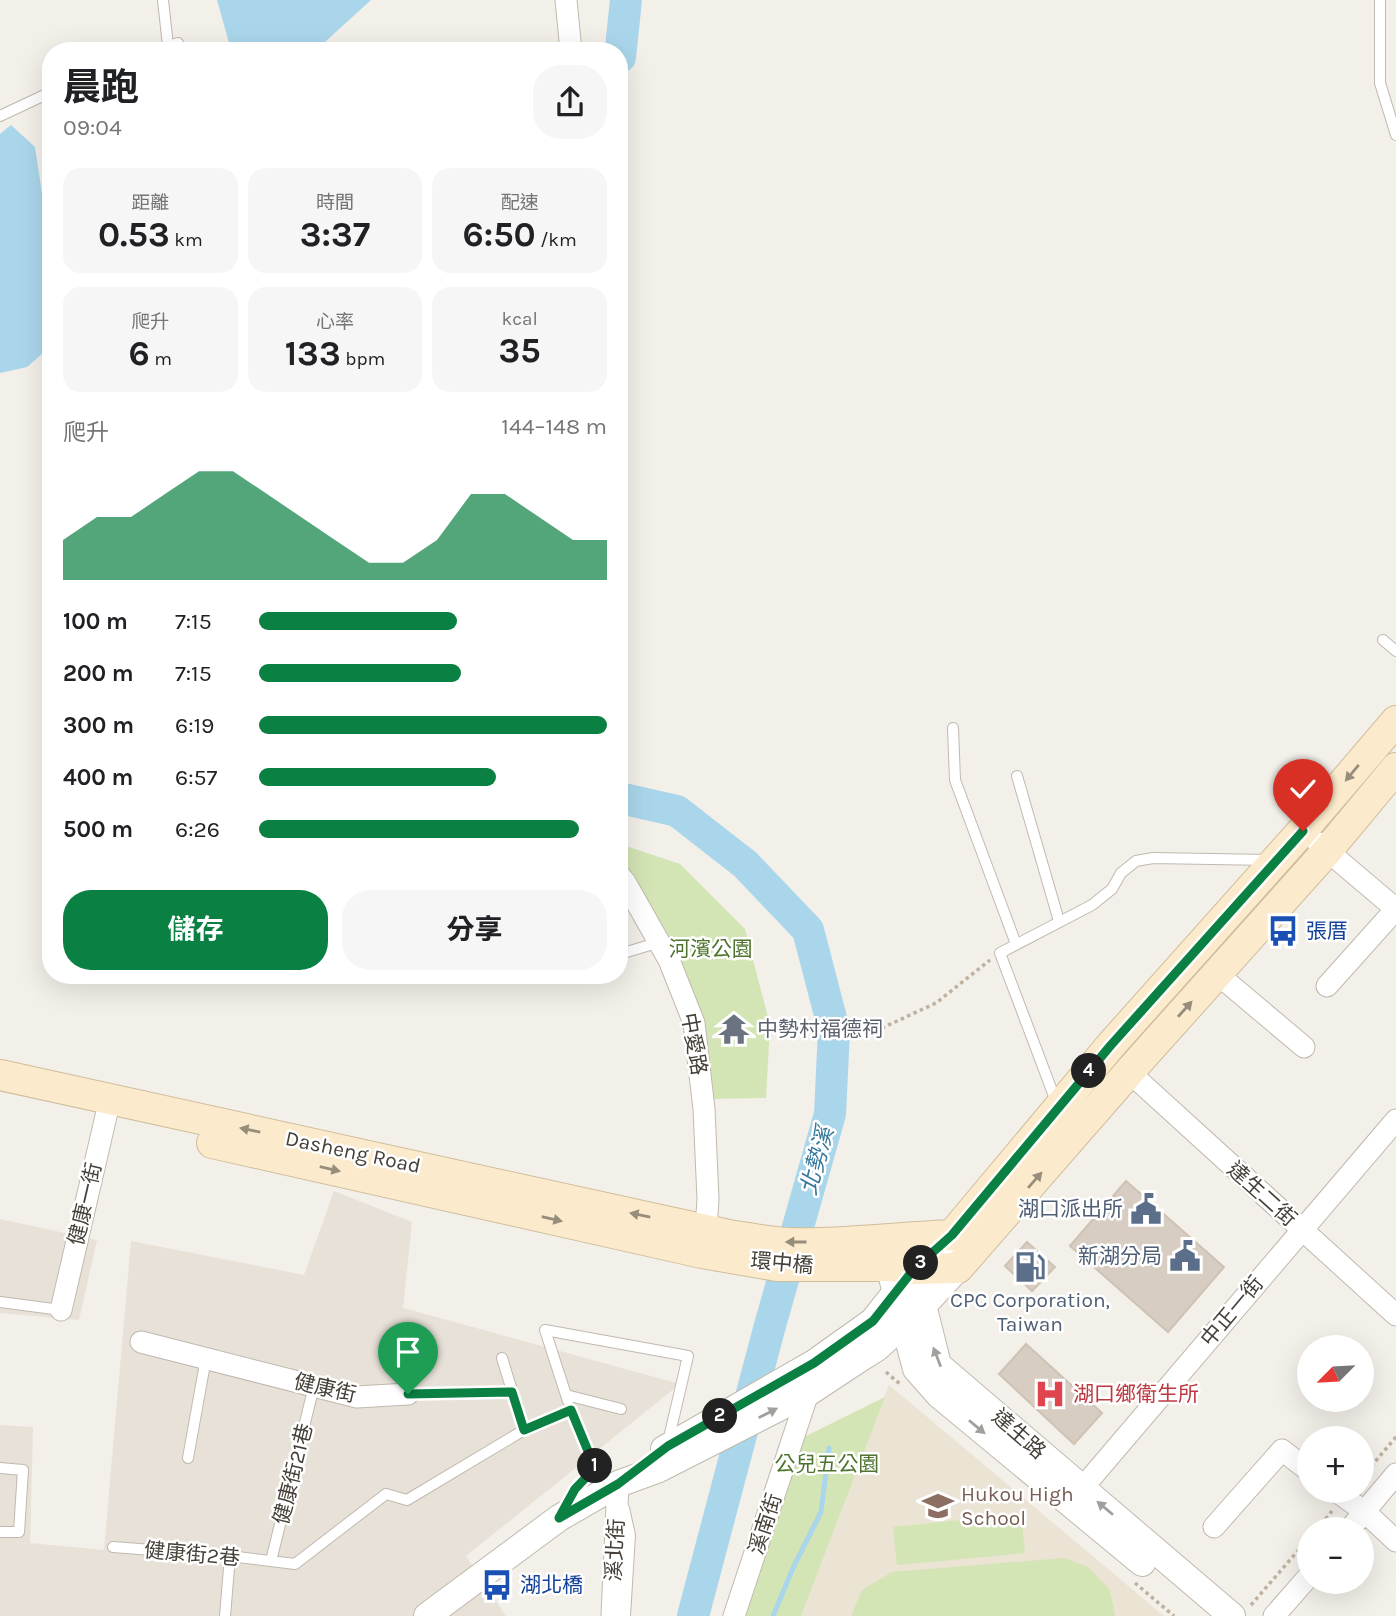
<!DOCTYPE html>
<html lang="zh-TW">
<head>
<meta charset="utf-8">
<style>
  body { margin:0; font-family:Karla,"Noto Sans TC",sans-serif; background:#f6f6f6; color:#202124; height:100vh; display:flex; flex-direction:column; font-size:26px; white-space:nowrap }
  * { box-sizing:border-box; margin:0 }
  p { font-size:23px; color:#757577 }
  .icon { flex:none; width:38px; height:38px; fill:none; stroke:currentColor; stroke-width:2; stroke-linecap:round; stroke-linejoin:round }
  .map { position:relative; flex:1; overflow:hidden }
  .details { position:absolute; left:42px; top:42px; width:586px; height:942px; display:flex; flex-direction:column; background:#fff; border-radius:28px; box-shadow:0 7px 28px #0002 }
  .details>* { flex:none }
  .needle { width:46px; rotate:246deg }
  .buttons { position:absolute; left:1297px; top:1335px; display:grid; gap:14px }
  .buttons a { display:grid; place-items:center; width:77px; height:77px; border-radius:50%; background:#fff; box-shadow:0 7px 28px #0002; font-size:35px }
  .pin { position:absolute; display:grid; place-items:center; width:60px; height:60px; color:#fff; margin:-72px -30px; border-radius:50% 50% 50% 0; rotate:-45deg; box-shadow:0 0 7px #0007 }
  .pin .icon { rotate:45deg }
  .km { position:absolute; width:35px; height:35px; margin:-18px; border-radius:50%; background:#222; color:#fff; font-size:19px; line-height:35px; text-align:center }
  .round { display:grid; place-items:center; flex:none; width:74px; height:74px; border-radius:28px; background:#f6f6f6 }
  .overview { display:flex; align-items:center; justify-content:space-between; height:119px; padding:0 21px }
  h1 { font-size:38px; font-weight:700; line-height:52px }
  .metrics { display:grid; grid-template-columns:repeat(3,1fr); gap:10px; height:119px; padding:7px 21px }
  .metrics div { display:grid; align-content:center; border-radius:18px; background:#f6f6f6; text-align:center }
  .metrics b { font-size:35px; font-weight:700 }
  .metrics small { font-size:19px; font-weight:400 }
  .metrics p { font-size:19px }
  .chart { height:196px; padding:14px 21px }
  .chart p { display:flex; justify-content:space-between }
  .chart svg { width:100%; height:126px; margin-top:7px; fill:#0b8043; opacity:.7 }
  .primary-button { display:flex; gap:14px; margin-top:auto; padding:14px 21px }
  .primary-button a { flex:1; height:80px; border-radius:28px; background:#0b8043; color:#fff; font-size:28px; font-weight:700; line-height:80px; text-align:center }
  .primary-button a+a { background:#f6f6f6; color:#202124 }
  ul { padding:0 21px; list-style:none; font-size:23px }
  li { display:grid; grid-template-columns:112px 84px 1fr; align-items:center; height:52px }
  li i { height:18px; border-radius:9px; background:#0b8043 }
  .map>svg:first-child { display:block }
</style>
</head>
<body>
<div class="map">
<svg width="1396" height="1616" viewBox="0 0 1396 1616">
  <rect width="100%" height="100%" fill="#f3efe9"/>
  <path fill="#e7e1d8" d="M334,1191L412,1222L403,1308L680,1384L466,1556L506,1616H0V1425L33,1427L30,1543L104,1550L131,1241L304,1275Z
    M0,1219L97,1240L79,1320L0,1313Z"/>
  <path fill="#ebe3d4" d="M889,1385L1164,1616H801Z"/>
  <path fill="#d3e4b5" d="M620,844L680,864L745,929L770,1025L766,1098L712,1099L667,937L620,860Z
    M885,1397L801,1616H743L804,1437Z
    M1021,1514L1025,1553L897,1565L893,1527Z
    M1064,1558L1088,1567L1110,1590L1115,1616H851L862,1590L892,1572Z"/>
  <path fill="#aad6eb" d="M217,0H371L315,51L231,50Z
    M11,125L35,147L51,253V346L27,367L0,373V134Z"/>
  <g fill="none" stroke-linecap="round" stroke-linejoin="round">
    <path stroke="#aad6eb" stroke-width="5" d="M773,1616L793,1568L821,1512L829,1448"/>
    <path stroke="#aad6eb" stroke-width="32" d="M620,57L626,0
      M620,798L677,811L745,864L808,930L834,1030L830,1114L769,1329L693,1616"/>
  </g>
  <path fill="#d7cdc2" stroke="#cec2b3" stroke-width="2" d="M1126,1181L1224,1267L1168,1332L1070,1246Z
    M1027,1242L1055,1267L1032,1291L1005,1266Z
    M1026,1344L1102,1413L1074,1444L999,1374Z"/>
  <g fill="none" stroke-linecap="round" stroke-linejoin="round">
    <defs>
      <path id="service" d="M163,0L168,46
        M1380,0V83L1396,135
        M165,51L168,46L178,43L182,51
        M0,116L51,92
        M1383,640L1396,651
        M953,728L955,780L1016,944
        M1017,776L1059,921
        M620,954L660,942
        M1057,1104L1000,953L1092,905L1112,889L1121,873L1136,861L1153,858L1270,860
        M0,1302L61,1310
        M502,1358L524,1430
        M408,1394L512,1392
        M566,1395L545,1330L688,1356L668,1442
        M568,1401L566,1395L621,1409
        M188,1458L206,1358
        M0,1468L23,1470L19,1532H0
        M624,1508L630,1535L625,1616
        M113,1547L230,1556L295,1564L386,1494L407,1500L524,1430L571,1410L595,1468L575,1489L565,1507
        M271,1561L314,1386
        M225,1616L230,1556"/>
      <path id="minor" d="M566,0L571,51
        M1318,843L1396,909
        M620,876L625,882L669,960L694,1023L704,1109L708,1199L706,1230L704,1242
        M1216,975L1228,983L1304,1047
        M1327,986L1396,909
        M1129,1072L1396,1315
        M61,1310L110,1099
        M141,1342L357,1397L408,1394
        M1336,1491L1365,1512L1396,1541
        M1073,1499L1396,1120
        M1214,1527L1282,1450L1309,1471
        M1349,1530L1396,1474
        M612,1616L618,1484
        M734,1616L808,1393
        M1274,1616L1309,1576"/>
      <path id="tertiary" d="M889,1266L916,1369L939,1395L1142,1563
        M920,1293L938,1365L1232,1616
        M664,1449L814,1363L873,1321L914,1269L952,1235
        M427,1616L559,1518L618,1484L659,1469L808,1393L858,1360L877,1348L923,1306L958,1268"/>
      <path id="secondary" d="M0,1075L733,1236C751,1238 770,1242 788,1243C842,1245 897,1237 952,1235L1111,1045L1302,831L1396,721
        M212,1143L702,1253L777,1266H889L914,1269L958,1268L1129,1072L1327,851L1396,768"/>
    </defs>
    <use href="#service" stroke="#c1b9af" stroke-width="12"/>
    <use href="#minor" stroke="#c1b9af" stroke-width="23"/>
    <use href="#tertiary" stroke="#c1b9af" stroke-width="28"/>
    <use href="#secondary" stroke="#cfbe9c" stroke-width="32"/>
    <path stroke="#bfb19f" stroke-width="3.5" stroke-dasharray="3.5 3.5" stroke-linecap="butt" d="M869,1034L936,1003L990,960
      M886,1372L900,1384
      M1362,1477L1396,1437
      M1317,1530L1332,1511
      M1135,1583L1174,1616
      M1251,1605L1309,1538"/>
    <use href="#service" stroke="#fff" stroke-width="10"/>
    <use href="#minor" stroke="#fff" stroke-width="21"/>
    <use href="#tertiary" stroke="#fff" stroke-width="26"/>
    <use href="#secondary" stroke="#fbebcc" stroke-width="30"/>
  </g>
  <defs><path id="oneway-solid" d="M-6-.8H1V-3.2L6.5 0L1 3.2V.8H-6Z" transform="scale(1.75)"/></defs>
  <g fill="#978d7b">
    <use href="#oneway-solid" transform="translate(1352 773) rotate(130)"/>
    <use href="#oneway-solid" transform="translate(1185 1009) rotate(-48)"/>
    <use href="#oneway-solid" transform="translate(250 1130) rotate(-168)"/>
    <use href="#oneway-solid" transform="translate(330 1169) rotate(13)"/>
    <use href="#oneway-solid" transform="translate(1035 1180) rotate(-49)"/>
    <use href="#oneway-solid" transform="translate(640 1215) rotate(-168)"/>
    <use href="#oneway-solid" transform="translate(552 1219) rotate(13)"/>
    <use href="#oneway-solid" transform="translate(796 1242) rotate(180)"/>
  </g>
  <g fill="#a2a09c">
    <use href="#oneway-solid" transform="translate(937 1357) rotate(-111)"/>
    <use href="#oneway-solid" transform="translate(768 1413) rotate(-27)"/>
    <use href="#oneway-solid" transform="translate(977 1427) rotate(40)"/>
    <use href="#oneway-solid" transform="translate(1105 1508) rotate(-140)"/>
  </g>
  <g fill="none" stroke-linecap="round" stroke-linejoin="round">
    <defs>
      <path id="route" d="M408,1394L512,1392L524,1430L571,1410L595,1468L575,1489L559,1518L618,1484L668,1446L814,1363L873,1321L914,1269L952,1235L1111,1045L1303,831"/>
    </defs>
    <use href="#route" stroke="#fff" stroke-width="14"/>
    <use href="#route" stroke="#0b8043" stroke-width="9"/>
  </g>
  <defs>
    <symbol id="bus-bare" viewBox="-9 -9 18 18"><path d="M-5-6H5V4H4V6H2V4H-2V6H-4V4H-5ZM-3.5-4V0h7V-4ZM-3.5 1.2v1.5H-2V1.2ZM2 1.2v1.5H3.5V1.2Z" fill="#1a4fb4" stroke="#fff" stroke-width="2.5" paint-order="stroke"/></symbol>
    <symbol id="temple-bare" viewBox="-9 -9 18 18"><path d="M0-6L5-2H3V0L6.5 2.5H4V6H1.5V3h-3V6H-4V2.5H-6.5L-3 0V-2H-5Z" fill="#6b7280" stroke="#fff" stroke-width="2.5" paint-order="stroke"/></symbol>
    <symbol id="civic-bare" viewBox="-9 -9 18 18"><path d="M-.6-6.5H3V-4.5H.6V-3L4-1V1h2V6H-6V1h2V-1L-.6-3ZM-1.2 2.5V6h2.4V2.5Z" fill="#5c6f8a" stroke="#fff" stroke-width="2.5" paint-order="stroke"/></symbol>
    <symbol id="fuel-bare" viewBox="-9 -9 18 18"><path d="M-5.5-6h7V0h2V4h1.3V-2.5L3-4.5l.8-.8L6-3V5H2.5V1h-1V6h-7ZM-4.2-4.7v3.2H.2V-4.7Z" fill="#5c6f8a" stroke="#fff" stroke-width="2.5" paint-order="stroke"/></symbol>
    <symbol id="hospital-bare" viewBox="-9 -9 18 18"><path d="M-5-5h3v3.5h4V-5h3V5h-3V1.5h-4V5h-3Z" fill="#e0444e" stroke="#fff" stroke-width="2.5" paint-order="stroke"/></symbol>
    <symbol id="school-bare" viewBox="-9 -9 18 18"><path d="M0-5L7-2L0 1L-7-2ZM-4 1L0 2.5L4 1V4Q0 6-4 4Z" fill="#8d6e63" stroke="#fff" stroke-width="2.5" paint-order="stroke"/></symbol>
  </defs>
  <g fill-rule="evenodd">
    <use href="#bus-bare" x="1261" y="909" width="44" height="44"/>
    <use href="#temple-bare" x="712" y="1007" width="44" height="44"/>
    <use href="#civic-bare" x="1124" y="1187" width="44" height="44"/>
    <use href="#civic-bare" x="1163" y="1234" width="44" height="44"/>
    <use href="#fuel-bare" x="1008" y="1245" width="44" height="44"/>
    <use href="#hospital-bare" x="1028" y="1372" width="44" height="44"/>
    <use href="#school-bare" x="916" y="1484" width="44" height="44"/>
    <use href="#bus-bare" x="475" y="1563" width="44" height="44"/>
  </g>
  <g text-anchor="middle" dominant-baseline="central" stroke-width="5" stroke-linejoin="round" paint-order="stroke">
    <g font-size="21" fill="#164399" stroke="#fff" text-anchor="start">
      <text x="1306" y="931">張厝</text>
      <text x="520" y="1585">湖北橋</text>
    </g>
    <g font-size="21" fill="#4f742f" stroke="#fff">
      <text x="711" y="949">河濱公園</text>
      <text x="827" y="1464">公兒五公園</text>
    </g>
    <g font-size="21" fill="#5b616d" stroke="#fff" text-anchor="start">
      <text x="757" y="1029">中勢村福德祠</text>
    </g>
    <g font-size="21" fill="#464038" stroke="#fff">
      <text transform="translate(694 1044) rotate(80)">中愛路</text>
      <text transform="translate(353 1152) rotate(12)">Dasheng Road</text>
      <text transform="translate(1262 1194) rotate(42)">達生二街</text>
      <text transform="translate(85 1204) rotate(-77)">健康一街</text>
      <text transform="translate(782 1263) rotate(5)">環中橋</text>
      <text transform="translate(1232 1311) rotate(-50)">中正一街</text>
      <text transform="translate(325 1388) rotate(13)">健康街</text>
      <text transform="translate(1019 1434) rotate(41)">達生路</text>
      <text transform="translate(293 1474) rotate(-76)">健康街21巷</text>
      <text transform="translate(765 1524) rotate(-72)">溪南街</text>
      <text transform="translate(615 1550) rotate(-87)">溪北街</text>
      <text transform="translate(192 1554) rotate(5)">健康街2巷</text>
    </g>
    <g font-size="21" fill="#4e5e75" stroke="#fff" text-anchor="end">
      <text x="1123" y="1209">湖口派出所</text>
      <text x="1162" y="1256">新湖分局</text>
      <text x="1030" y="1300" text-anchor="middle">CPC Corporation,<tspan x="1030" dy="24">Taiwan</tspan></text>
    </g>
    <g font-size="21" fill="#be3a42" stroke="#fff" text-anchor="start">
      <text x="1073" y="1394">湖口鄉衛生所</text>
    </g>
    <g font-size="21" fill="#785e54" stroke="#fff" text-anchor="start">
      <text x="961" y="1494">Hukou High<tspan x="961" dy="24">School</tspan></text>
    </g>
    <g font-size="23" font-style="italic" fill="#35789c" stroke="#fff">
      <text transform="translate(817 1161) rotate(-75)">北勢溪</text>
    </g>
  </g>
</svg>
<div class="buttons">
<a><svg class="needle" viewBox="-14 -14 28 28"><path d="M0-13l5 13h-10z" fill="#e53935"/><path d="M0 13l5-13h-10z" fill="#757577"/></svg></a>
<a>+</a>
<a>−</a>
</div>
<div class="pin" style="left:408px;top:1394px;background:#1e9e55"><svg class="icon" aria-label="arrive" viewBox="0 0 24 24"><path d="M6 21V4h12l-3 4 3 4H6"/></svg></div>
<div class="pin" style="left:1303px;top:831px;background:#d93025"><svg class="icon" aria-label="check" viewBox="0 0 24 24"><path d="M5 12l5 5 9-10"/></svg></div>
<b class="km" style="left:595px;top:1466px">1</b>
<b class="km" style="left:720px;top:1416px">2</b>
<b class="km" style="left:921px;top:1263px">3</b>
<b class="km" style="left:1089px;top:1071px">4</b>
<section class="details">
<div class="overview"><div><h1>晨跑</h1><p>09:04</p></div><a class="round"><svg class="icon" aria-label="share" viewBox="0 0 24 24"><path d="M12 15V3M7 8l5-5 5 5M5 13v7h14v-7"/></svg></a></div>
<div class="metrics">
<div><p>距離</p><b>0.53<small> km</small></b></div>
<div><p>時間</p><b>3:37</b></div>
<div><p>配速</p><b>6:50<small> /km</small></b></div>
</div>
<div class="metrics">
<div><p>爬升</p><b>6<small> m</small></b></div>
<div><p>心率</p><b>133<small> bpm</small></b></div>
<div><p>kcal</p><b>35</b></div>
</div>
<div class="chart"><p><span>爬升</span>144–148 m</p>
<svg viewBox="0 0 160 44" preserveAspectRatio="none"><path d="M0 44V30L10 22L20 22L30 14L40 6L50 6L60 14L70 22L80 30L90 38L100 38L110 30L120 14L130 14L140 22L150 30L160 30V44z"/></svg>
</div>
<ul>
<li><b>100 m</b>7:15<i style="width:57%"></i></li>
<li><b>200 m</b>7:15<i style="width:58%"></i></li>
<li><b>300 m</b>6:19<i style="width:100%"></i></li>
<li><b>400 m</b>6:57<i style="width:68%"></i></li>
<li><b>500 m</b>6:26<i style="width:92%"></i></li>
</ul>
<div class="primary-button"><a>儲存</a><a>分享</a></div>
</section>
</div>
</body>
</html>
